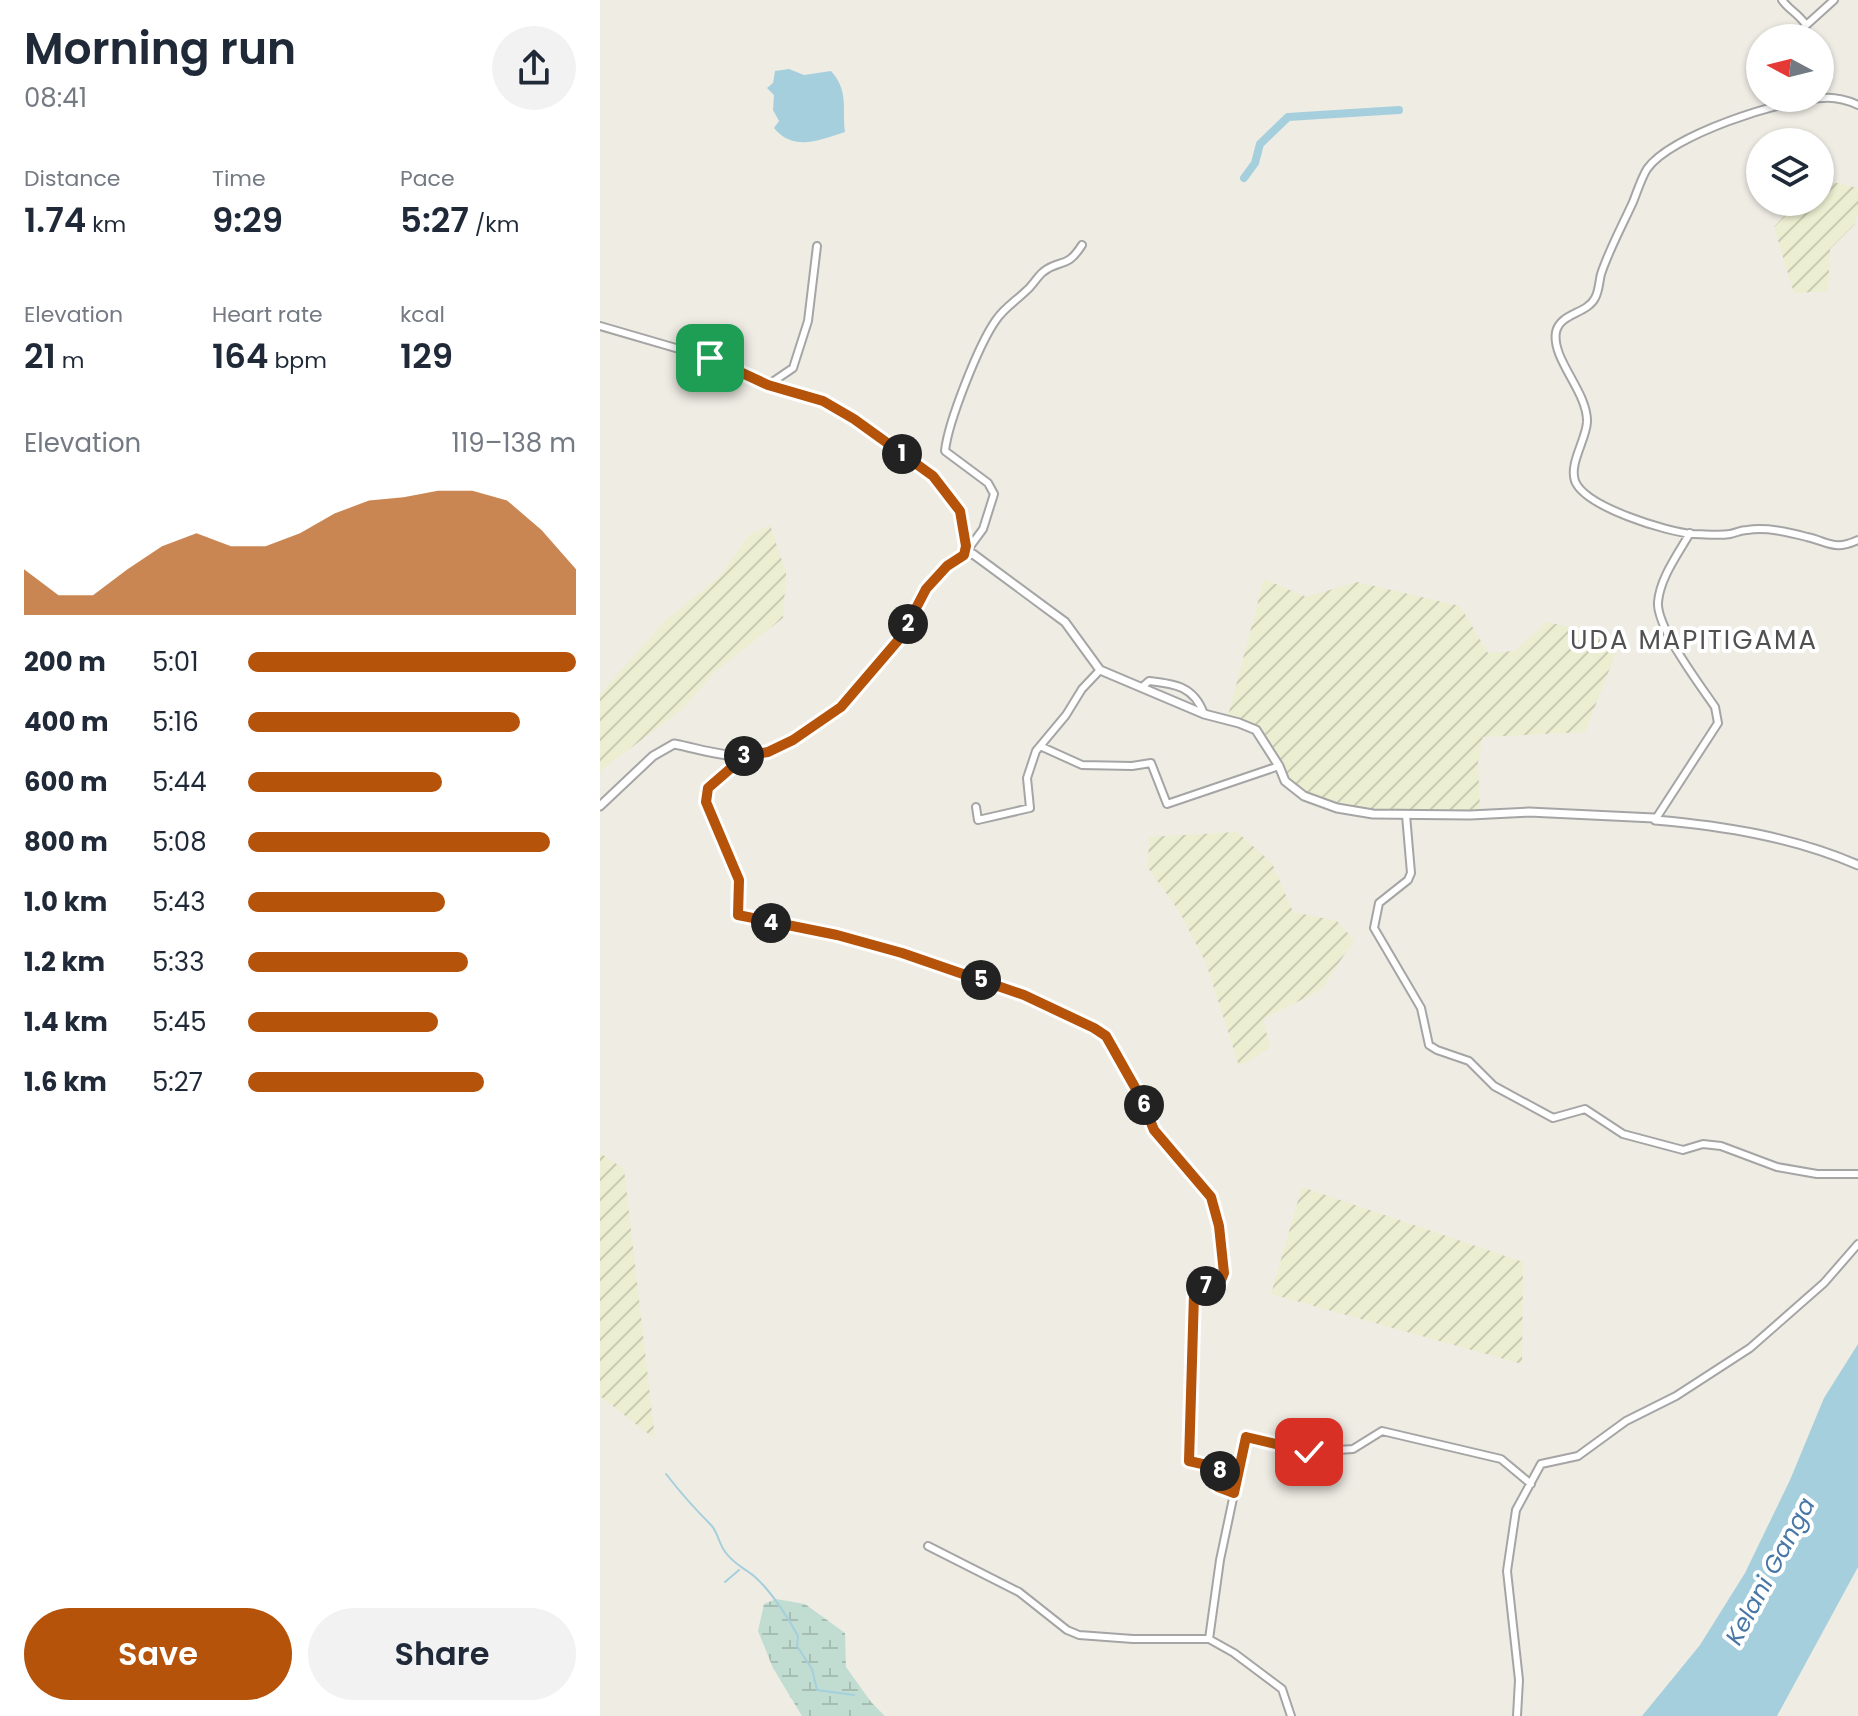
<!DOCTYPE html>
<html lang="en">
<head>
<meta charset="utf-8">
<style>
  body { margin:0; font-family:Poppins,sans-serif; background:#f2f2f3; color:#1f2937; height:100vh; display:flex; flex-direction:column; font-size:30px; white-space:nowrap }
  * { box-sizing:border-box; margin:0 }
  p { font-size:26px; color:#747a83 }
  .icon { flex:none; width:44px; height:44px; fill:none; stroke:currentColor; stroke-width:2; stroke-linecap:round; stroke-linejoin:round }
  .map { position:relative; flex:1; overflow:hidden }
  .panel { display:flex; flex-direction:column; background:#fff; width:600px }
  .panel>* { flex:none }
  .needle { width:52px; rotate:277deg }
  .tools { position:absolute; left:1146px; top:24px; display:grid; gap:16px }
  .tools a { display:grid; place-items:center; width:88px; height:88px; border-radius:50%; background:#fff; box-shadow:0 2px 6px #0004; font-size:40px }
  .pin { position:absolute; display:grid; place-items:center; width:68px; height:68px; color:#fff; margin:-34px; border-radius:16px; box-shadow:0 4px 12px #0006 }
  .km { position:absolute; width:40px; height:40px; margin:-20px; border-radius:50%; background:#222; color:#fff; font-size:22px; line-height:40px; text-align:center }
  .round { display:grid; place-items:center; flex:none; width:84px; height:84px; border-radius:42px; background:#f2f2f3 }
  .summary { display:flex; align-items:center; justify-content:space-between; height:136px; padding:0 24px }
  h1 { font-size:44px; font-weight:600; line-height:60px }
  .metrics { display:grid; grid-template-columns:repeat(3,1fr); gap:12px; height:136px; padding:8px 24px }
  .metrics div { display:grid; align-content:center }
  .metrics b { font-size:34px; font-weight:600 }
  .metrics small { font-size:22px; font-weight:400 }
  .metrics p { font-size:22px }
  .chart { height:224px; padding:16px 24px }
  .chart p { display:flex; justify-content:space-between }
  .chart svg { width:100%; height:144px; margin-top:8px; fill:#b45309; opacity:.7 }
  .cta { display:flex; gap:16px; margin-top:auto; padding:16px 24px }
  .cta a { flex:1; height:92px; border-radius:48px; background:#b45309; color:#fff; font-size:32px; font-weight:600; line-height:92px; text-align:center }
  .cta a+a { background:#f2f2f3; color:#1f2937 }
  ul { padding:0 24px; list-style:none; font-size:26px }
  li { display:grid; grid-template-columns:128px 96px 1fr; align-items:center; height:60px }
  li i { height:20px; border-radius:10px; background:#b45309 }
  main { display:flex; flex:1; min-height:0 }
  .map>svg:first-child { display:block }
</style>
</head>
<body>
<main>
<section class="panel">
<div class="summary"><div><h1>Morning run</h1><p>08:41</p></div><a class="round"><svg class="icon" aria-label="share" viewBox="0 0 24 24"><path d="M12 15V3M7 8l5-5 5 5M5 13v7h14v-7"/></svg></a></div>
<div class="metrics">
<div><p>Distance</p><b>1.74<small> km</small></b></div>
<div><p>Time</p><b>9:29</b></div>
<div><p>Pace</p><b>5:27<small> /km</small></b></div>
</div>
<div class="metrics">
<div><p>Elevation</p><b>21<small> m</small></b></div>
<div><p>Heart rate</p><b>164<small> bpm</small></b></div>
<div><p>kcal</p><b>129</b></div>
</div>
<div class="chart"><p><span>Elevation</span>119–138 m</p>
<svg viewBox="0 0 160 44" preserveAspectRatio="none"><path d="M0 44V30L10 38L20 38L30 30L40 23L50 19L60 23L70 23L80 19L90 13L100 9L110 8L120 6L130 6L140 9L150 18L160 30V44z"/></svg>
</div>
<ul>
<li><b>200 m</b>5:01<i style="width:100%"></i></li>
<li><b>400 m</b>5:16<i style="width:83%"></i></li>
<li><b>600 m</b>5:44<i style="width:59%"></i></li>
<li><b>800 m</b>5:08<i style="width:92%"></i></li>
<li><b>1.0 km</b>5:43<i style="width:60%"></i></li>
<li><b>1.2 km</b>5:33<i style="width:67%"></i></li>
<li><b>1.4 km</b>5:45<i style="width:58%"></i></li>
<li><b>1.6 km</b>5:27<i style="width:72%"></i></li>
</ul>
<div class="cta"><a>Save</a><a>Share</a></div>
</section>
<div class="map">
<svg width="1258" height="1716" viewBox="0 0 1258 1716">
  <defs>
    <pattern id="farmland-furrows" width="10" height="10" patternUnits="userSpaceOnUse" patternTransform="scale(2)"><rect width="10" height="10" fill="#ebeed0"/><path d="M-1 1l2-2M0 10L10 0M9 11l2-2" fill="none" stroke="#c9ccb2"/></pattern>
    <pattern id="wetland-marsh" width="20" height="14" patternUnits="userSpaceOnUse" patternTransform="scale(2)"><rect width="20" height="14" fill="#c1ddd1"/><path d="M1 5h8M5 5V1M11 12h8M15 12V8" fill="none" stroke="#a5bdb3"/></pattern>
  </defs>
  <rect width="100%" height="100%" fill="#efece4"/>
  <path fill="url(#farmland-furrows)" d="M1220,179L1258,188V211L1255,224L1230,249L1228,291L1194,293L1174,227L1185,215V202H1220Z
    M170,525L186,573L183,618L116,671L80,711L0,771V694L66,620L120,576L149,535Z
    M664,579L706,597L757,582L860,606L888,653L915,651L946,622L1022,637L985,732L883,737L878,762L880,811H774L739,804L706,793L688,779L682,764L658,727L628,716Z
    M637,832L672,863L693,912L737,921L754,940L721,990L663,1019L670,1048L639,1066L606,963L579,911L548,868L549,837Z
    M0,1153L24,1169L55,1439L0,1396Z
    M702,1187L923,1262L922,1364L671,1294Z"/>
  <path fill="url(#wetland-marsh)" d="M176,1599L205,1604L245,1633L246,1667L271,1702L285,1716H202L173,1668L158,1631L164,1604Z"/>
  <path fill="#a5cfdc" d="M189,69L204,75L231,71C249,91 242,107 245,132C219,140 194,152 174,128L179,121L173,110L174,95L167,88L173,83L175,71Z
    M1258,1344V1567L1177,1716H1042L1100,1645L1145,1573L1190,1480L1224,1398Z"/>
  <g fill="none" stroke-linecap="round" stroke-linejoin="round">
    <path stroke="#a5cfdc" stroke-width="2" d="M66,1474C80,1492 95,1509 111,1525C118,1532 119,1545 126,1553C134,1564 144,1568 154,1576C170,1590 188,1617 198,1636L197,1646L212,1669L217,1690L254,1695
      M125,1582L139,1570"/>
    <path stroke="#a5cfdc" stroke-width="8" d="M644,178L655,163L660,144L688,117L799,110"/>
    <defs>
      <path id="minor" d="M1182,0C1189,10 1199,14 1206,25
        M1192,38L1234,0
        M1258,105C1247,100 1235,97 1223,98C1182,99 1071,135 1047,169C1041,179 1037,192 1033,202C1022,226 1009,250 1001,274C999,282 999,291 995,298C987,314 960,313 956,332C951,359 988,392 987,422C986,440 969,463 975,481C985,507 1067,532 1093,534C1105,534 1118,536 1130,534C1136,533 1141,530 1147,530C1167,527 1188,532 1207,537C1229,542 1234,551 1258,540
        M0,326L110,358L168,385L223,401L254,419L333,476L360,511L366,546L364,555
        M168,385L193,368L208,321L217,246
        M366,552L383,529L394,494L388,483L345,451C348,422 379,344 396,320C405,307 416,301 427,290C433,285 437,277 443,272C461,258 466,270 482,245
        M542,687L549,681C575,684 594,686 604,714
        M440,746L482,765L532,766L551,763L567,804L679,766
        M145,756L108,788L106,802L139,880L138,915L237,935L302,953L424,995L494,1028L506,1036L541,1098L554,1130L611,1197L619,1226L624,1273L620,1283L601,1287L594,1294L589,1461L620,1468L618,1487L634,1493
        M376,807L378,820L430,808L427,778L436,751L466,715L482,689L500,670
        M806,815L811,873L808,880L779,903L774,928L821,1008L829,1045L837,1050L869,1061L894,1086L953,1118L985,1109L1023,1134L1083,1150L1103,1144L1121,1146L1177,1167L1217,1174H1258
        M1055,820L1118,723L1115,707C1100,685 1056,627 1058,602C1060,578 1078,554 1090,533
        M328,1546L419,1592L467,1630L479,1635L533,1639H609
        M691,1716L682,1689L634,1653L609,1639L620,1560L646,1437L709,1452L753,1449L782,1431L901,1459L931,1484
        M917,1716L919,1680L907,1571L916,1510L941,1464L978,1456L1026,1421L1076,1396L1150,1348L1224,1283L1258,1244"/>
      <path id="tertiary" d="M0,806L53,756L74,744C96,748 119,756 141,756C172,755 222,727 243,704C250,697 255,688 262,680C275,665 292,651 303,634C319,605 334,558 373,554L465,622L500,670L604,714L639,723L656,730L679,766L685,781L704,796L737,808L773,814L870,815L929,812L1054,818L1055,820C1125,826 1193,837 1258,865"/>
    </defs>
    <use href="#minor" stroke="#a5a5a5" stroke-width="10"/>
    <use href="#tertiary" stroke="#a5a5a5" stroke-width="11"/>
    <use href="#minor" stroke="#fff" stroke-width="6"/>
    <use href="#tertiary" stroke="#fff" stroke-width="7"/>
  </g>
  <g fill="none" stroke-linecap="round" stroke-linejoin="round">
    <defs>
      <path id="route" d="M110,358L168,385L223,401L254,419L333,476L360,511L366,546L364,555L347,566L326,589L301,637L241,707L193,740L168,752L145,756L108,788L106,802L139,880L138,915L237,935L302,953L424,995L494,1028L506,1036L541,1098L554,1130L611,1197L619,1226L624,1273L620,1283L601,1287L594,1294L589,1461L620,1468L618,1487L634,1493L646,1437L709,1452"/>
    </defs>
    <use href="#route" stroke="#fff" stroke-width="16"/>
    <use href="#route" stroke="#b45309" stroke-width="10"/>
  </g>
  <g text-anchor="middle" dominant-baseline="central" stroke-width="8" stroke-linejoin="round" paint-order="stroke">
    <g font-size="24" font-style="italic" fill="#4876a5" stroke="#fff">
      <text transform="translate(1170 1571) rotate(-62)">Kelani Ganga</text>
    </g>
    <g font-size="26" letter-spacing="2" fill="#515151" stroke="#fff">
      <text x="1094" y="640">UDA MAPITIGAMA</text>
    </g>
  </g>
</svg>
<div class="tools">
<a><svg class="needle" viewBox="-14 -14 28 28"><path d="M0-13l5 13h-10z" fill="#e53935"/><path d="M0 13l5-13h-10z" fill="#747a83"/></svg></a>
<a><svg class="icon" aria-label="layers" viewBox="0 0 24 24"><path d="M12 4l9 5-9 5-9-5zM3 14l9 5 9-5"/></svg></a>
</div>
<div class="pin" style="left:110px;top:358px;background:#1e9e55"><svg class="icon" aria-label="arrive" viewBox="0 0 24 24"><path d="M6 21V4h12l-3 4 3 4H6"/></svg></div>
<div class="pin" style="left:709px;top:1452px;background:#d93025"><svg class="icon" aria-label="check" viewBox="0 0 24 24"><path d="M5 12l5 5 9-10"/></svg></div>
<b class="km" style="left:302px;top:454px">1</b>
<b class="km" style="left:308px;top:624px">2</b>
<b class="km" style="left:144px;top:756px">3</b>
<b class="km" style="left:171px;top:923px">4</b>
<b class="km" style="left:381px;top:980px">5</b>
<b class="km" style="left:544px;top:1105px">6</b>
<b class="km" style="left:606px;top:1286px">7</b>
<b class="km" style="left:620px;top:1471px">8</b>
</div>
</main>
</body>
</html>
